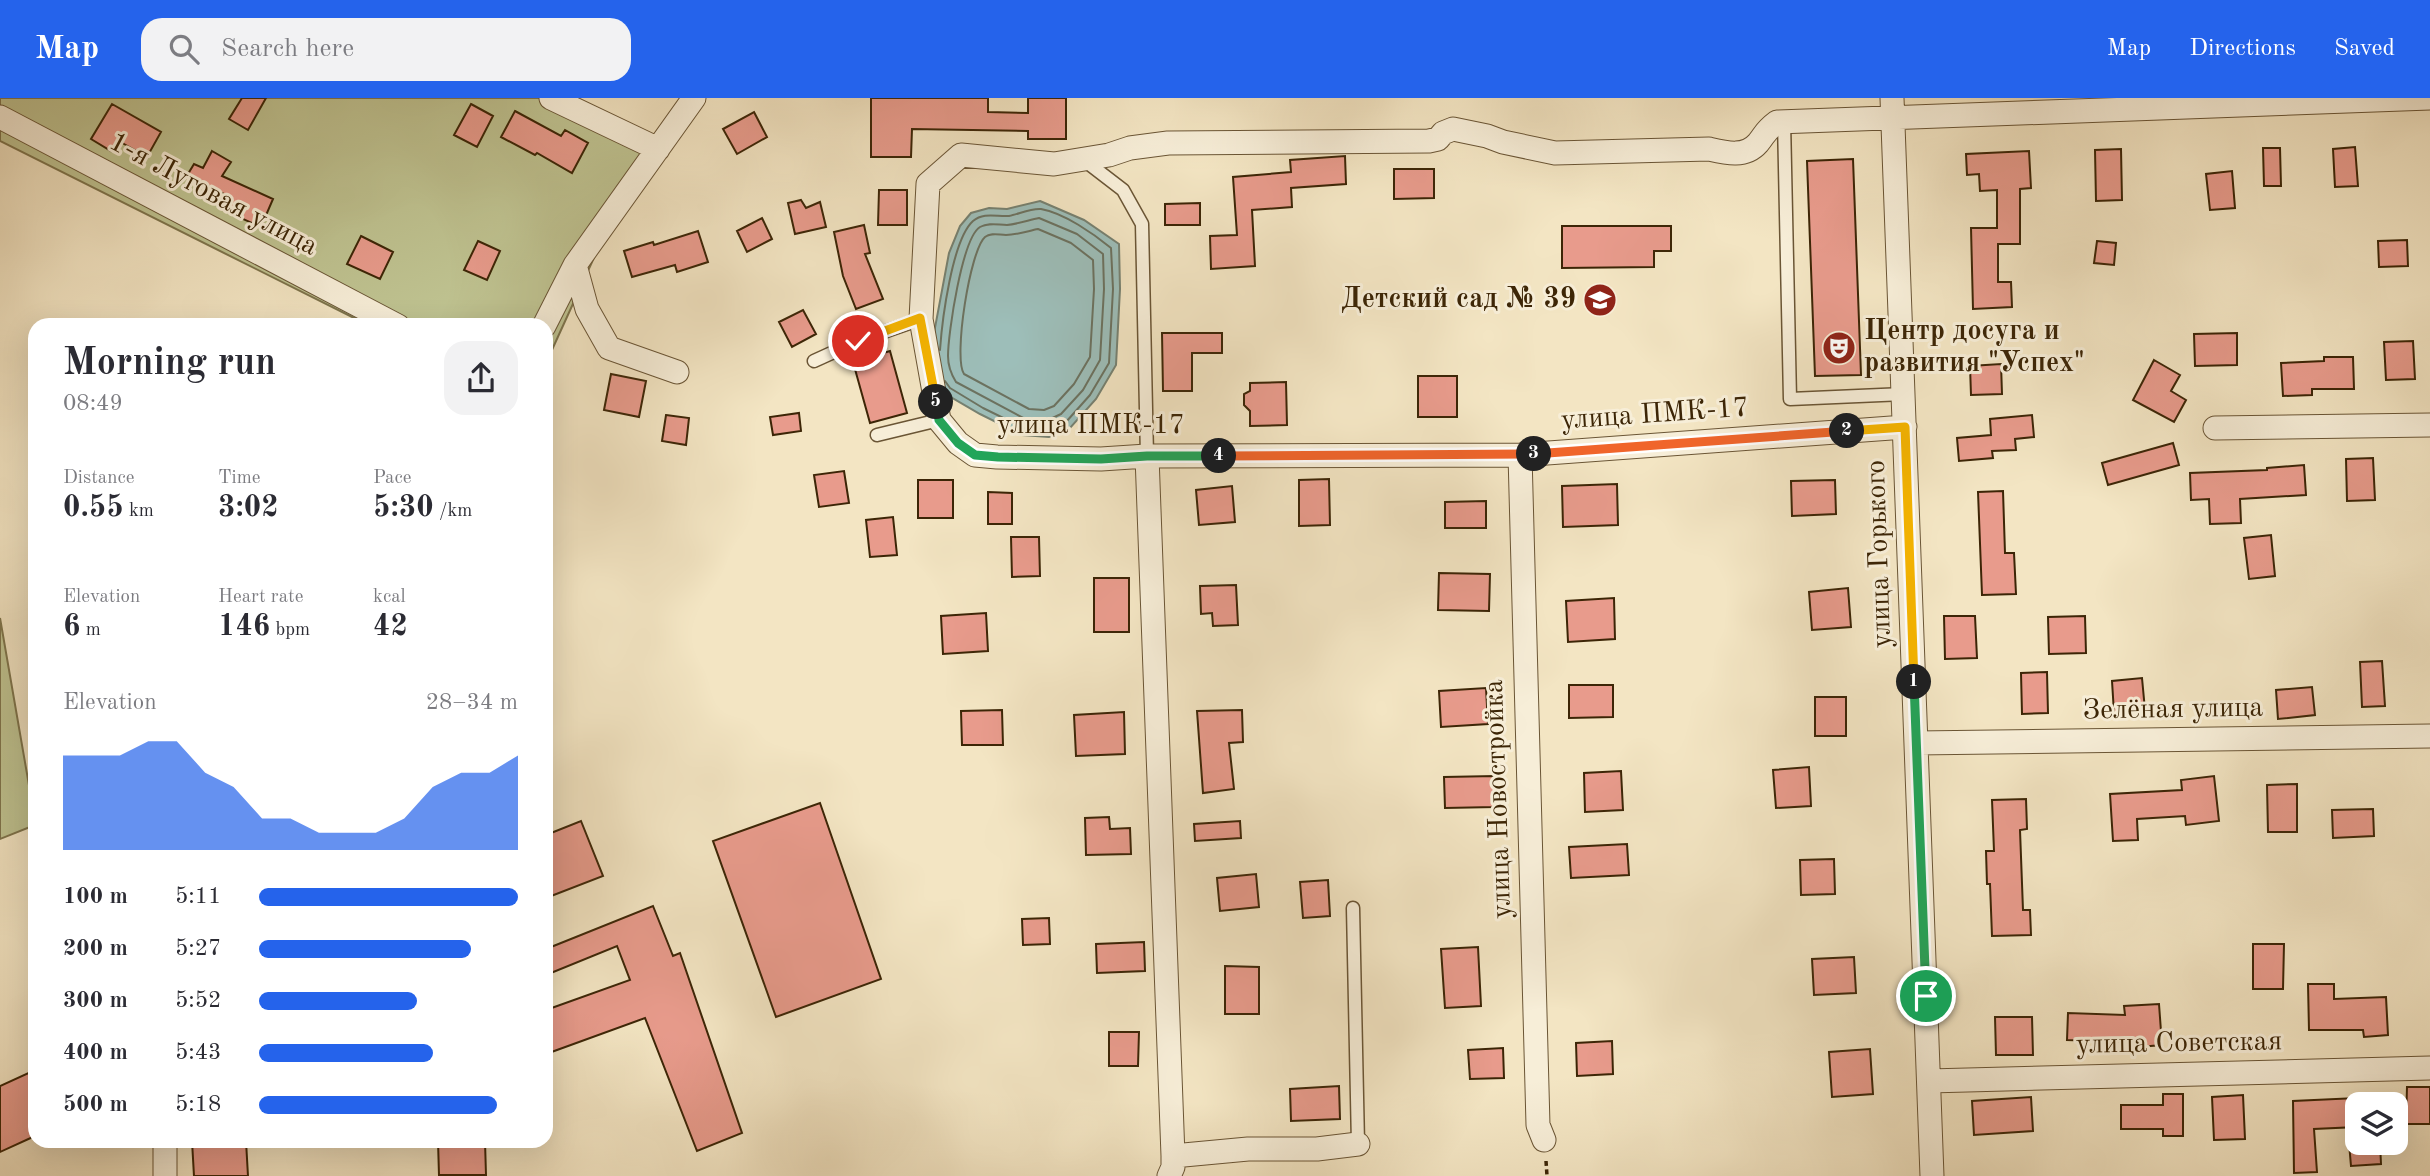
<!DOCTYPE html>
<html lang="en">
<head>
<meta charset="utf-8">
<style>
  body { margin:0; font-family:"Old Standard TT",serif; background:#f2f2f3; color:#2b2b33; height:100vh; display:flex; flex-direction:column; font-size:26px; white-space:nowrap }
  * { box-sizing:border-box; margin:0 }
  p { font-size:23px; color:#7c7c81 }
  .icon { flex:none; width:38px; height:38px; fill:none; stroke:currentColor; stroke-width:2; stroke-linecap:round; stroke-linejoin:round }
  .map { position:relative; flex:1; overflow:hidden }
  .panel { position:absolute; left:28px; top:220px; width:525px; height:830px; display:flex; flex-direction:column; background:#fff; border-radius:21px; box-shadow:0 7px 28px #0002 }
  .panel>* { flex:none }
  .buttons { position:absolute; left:2345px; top:994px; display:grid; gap:14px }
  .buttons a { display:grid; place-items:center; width:63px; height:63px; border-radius:14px; background:#fff; box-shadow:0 7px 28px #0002; font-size:35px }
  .pin { position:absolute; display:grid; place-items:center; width:60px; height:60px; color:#fff; margin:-30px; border:4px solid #fff; border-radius:50%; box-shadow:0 2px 7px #0007 }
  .km { position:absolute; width:35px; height:35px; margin:-18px; border-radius:50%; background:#222; color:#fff; font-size:19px; line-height:35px; text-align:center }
  .round { display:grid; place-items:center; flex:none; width:74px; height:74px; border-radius:21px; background:#f2f2f3 }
  .head { display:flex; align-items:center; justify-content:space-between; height:119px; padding:0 35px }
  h1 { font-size:38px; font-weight:800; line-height:52px }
  .metrics { display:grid; grid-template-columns:repeat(3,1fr); gap:10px; height:119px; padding:7px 35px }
  .metrics div { display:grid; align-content:center }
  .metrics b { font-size:30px; font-weight:800 }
  .metrics small { font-size:19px; font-weight:400 }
  .metrics p { font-size:19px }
  .chart { height:196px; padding:14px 35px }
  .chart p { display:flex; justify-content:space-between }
  .chart svg { width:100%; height:126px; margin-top:7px; fill:#2563eb; opacity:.7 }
  ul { padding:0 35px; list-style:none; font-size:23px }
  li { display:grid; grid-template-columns:112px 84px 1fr; align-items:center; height:52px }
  li i { height:18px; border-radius:9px; background:#2563eb }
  header { display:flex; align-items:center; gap:42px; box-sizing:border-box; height:98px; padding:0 35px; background:#2563eb; color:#fff }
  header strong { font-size:33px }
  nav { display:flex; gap:38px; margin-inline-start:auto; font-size:24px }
  .search { width:490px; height:63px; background:#f2f2f3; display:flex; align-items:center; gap:18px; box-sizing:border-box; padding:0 24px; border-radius:21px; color:#7c7c81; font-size:26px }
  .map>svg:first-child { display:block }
</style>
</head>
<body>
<header>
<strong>Map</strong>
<div class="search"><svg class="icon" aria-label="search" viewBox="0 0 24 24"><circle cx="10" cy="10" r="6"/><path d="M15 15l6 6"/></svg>Search here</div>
<nav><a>Map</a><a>Directions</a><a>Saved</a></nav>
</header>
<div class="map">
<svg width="2430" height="1078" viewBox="0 0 2430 1078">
  <rect width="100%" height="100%" fill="#f3e5c3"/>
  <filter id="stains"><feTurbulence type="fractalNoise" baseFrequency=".00286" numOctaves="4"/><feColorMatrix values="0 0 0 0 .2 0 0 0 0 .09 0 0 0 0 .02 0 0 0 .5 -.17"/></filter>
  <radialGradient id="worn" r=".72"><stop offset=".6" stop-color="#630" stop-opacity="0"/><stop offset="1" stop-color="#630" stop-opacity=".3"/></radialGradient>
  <path fill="#bfc391" stroke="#7e744c" stroke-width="2" d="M0,0H549L644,50L546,265V228L368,227L0,43Z
    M0,520L35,722V727L0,741Z"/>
  <path fill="#9dbeb9" stroke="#768171" stroke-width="2" d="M1040,103L1084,122L1119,146L1120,191L1116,267L1096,301L1070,330L1049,339L1022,337L980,316L944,295L934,235L949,155L960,128L971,115L989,110L1007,111Z"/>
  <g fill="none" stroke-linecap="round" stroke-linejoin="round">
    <path stroke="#6c7260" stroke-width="2" d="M1039,120L1077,136L1103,156L1104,191L1100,262L1083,292L1061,316L1046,323L1027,322L956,284C951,276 948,268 948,258C948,236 962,140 980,129C989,124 998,127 1007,127C1018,126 1029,122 1039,120Z
      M1038,131L1071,145L1093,162L1094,191L1090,259L1074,286L1054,308L1044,312L1029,311L964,276C953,260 970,152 985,139C991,134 999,137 1006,137C1017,137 1028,133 1038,131Z
      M940,252C942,223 952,142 973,123C984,114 997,119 1009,118C1019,116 1031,110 1041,111C1064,115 1094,136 1111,150L1113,191L1109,265L1090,297L1066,324L1048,332L1024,330L983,310L950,290L945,283"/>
  </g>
  <path fill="#e89b8c" stroke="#3c2506" stroke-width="2" d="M242,0H266L248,32L229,21Z
    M871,0H988V14L1028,15V0H1066V41H1028V33L912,31L911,59H871Z
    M112,6L161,34L147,59L117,42L111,53L91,41Z
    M471,6L493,18L477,49L454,37Z
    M515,13L561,38L565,32L588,45L572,75L537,55L535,57L501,39Z
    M754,14L767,39L737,56L723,31Z
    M2355,49L2358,88L2335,89L2333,51Z
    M2263,50H2280L2281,88H2264Z
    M2121,51L2122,102L2096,103L2095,52Z
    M212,53L231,64L222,78L273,101L261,129L225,113L231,100L188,76L194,66L203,70Z
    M2029,53L2031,90L2020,91V146H1998V184H2011L2012,209L1973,211L1971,130H1997V92L1980,93L1979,76L1967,77L1966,56Z
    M1345,58L1346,86L1291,90L1292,109L1252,112L1255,168L1211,171L1210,138L1237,137L1233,79L1291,74L1290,62Z
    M1853,61L1861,277L1815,278L1807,63Z
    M1394,71H1434V100L1394,101Z
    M2232,73L2235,110L2210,112L2206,76Z
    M879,92H907V127H878Z
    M801,102L806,110L820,104L826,129L795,136L788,105Z
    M1200,105V127H1165V106Z
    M762,120L772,141L747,154L737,133Z
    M864,127L870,155L865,156L883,201L856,211L843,178L834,134Z
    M1562,128H1671V153H1654V169L1562,170Z
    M698,133L708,164L677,174L675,167L632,179L624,153L653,144L654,147Z
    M361,138L393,154L380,181L347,166Z
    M2407,142L2408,168L2379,169L2378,143Z
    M478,143L500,153L487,182L464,172Z
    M2097,143L2116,145L2114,167L2094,165Z
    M803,212L816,236L792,249L779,224Z
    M1162,235H1222V255H1192V293H1163Z
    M2237,235V267L2195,268L2194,236Z
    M2413,243L2415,281L2386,282L2384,244Z
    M890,253L907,315L870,325L853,264Z
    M2324,259H2353L2354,291H2312V297L2283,298L2281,265L2324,263Z
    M2154,262L2180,277L2171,293L2186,302L2174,324L2133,302Z
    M2001,266L2002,296L1971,297L1970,268Z
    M611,276L646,283L639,319L604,312Z
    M1418,278H1457V319H1418Z
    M1286,284L1287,327L1250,328V313L1244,307V296L1250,293V285Z
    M799,315L801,333L773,337L770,319Z
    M666,317L689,320L686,347L662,343Z
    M2032,317L2034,339L2015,341L2016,352L1992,353L1993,360L1959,363L1957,340L1991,337L1990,321Z
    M2173,345L2179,367L2108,387L2102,365Z
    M2373,360L2375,402L2347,403L2346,361Z
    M2304,367L2306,397L2240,401L2241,425L2210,426L2209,401L2191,402L2190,375L2267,372V370Z
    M844,373L849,405L819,409L814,377Z
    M1329,381L1330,427L1299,428V382Z
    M918,382H953V420H918Z
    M1835,382L1836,416L1792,418L1791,383Z
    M1617,386L1618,427L1563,429L1562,388Z
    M1232,388L1235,424L1199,427L1196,392Z
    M2003,393L2005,455H2014L2016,496L1982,497L1978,394Z
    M988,394L1012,395V426H988Z
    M1486,403V430H1445V404Z
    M893,419L897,457L870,459L866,422Z
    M2271,437L2275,478L2249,481L2244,440Z
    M1011,439H1039L1040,478L1012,479Z
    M1439,475L1490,476L1489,513L1438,512Z
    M1094,480H1129V534H1094Z
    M1236,487L1238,527L1213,528L1212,515L1201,516L1200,488Z
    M1848,490L1851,529L1812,532L1809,494Z
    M1614,500L1615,541L1568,544L1566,503Z
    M986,515L988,553L943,556L941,518Z
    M1944,518H1975L1977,560L1945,561Z
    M2085,518L2086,555L2049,556L2048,519Z
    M2382,563L2385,608L2362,609L2360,564Z
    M2047,574L2048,615L2022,616L2021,575Z
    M2142,580L2145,612L2114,615L2112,583Z
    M1569,587H1613V619L1569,620Z
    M2312,589L2315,617L2278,621L2276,592Z
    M1486,590L1488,626L1441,629L1439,593Z
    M1815,599H1846V638H1815Z
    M1002,612L1003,647H962L961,613Z
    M1242,612L1243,644L1229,645L1234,691L1203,695L1197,613Z
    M1124,614L1125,656L1076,658L1074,617Z
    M1809,669L1811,708L1776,710L1773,672Z
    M1621,673L1623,712L1585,714L1584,675Z
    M1495,678V709L1445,710L1444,679Z
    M2214,678L2219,723L2186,727L2185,718L2137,721L2138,742L2113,743L2110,696L2182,692L2181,682Z
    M2297,686V734H2268L2267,687Z
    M2026,701L2027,731L2020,732L2023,812H2030L2031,837L1992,838L1990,786H1987L1986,753H1994L1992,702Z
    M820,705L881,881L776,919L713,743Z
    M2373,711L2374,738L2333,740L2332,712Z
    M1109,719L1110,731L1130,730L1131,756L1086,757L1085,720Z
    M581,723L603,778L546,800V737Z
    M1240,723L1241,740L1195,743L1194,726Z
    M1627,746L1629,777L1571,780L1569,749Z
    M1834,761L1835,796L1801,797L1800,762Z
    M1256,776L1259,809L1220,813L1217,780Z
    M1328,782L1330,818L1303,820L1300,784Z
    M653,808L673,858L680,855L742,1035L697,1053L645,920L546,956V912L630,882L617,848L546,877V851Z
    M1049,820L1050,846L1023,847L1022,821Z
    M1144,844L1145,873L1097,875L1096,846Z
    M2253,846H2284L2283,891H2253Z
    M1478,849L1481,908L1445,910L1441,851Z
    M1854,859L1856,895L1814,897L1812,861Z
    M1225,868L1259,869V916H1225Z
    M2308,886H2334V901L2386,899L2388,937L2364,939L2363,932H2309Z
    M2159,906L2162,947L2127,950V944L2067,942L2068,915L2125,917L2124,908Z
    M1995,919H2032L2033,957H1996Z
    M1109,934H1139L1138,968H1109Z
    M1612,943L1613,976L1577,978L1576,945Z
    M1503,950L1504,980L1470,981L1468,952Z
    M1870,951L1873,996L1832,999L1829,954Z
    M35,972V1038L0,1054V988Z
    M1339,988L1340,1021L1291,1023L1290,991Z
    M2407,989H2430V1026H2406Z
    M2163,996H2183V1038H2163V1031H2121V1007H2163Z
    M2243,997L2245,1041L2214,1042L2212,999Z
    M2031,999L2033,1033L1974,1037L1972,1003Z
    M2357,1000V1029L2314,1031L2317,1074L2294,1075L2293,1003Z
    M192,1043H246L248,1078H194Z
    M438,1043H485L486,1077H439Z
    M2349,1045H2380L2381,1066L2351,1068Z"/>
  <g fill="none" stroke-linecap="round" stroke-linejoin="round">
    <defs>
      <path id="lane" d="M1784,23L1790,301L1904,296
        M1084,62L1123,92L1142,126L1147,358
        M814,263L858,243L921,221
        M877,337L939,322
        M1353,810L1358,1046"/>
      <path id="street" d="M551,0L658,51
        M1892,0L1932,1078
        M0,19L398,228
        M575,167L587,211L609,250L677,274
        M544,228L575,167L694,0
        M1905,329L1520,357L1147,358L1101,361L997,359L975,357L958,345L939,322L921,221L928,86L961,57L1054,66L1109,57L1130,50L1168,45L1429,43L1438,41L1443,35L1453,31L1487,38L1503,44L1555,55L1709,51C1726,55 1745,60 1758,45C1766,35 1765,33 1777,24L2430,0
        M2215,330L2430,327
        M1520,357L1538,1027L1544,1042
        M1147,358L1173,1058V1069L1169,1078
        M1916,645L2430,638
        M1929,983L2430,970
        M1173,1058L1248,1051H1317L1358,1046
        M165,1078V1043"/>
    </defs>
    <use href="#lane" stroke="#6a5535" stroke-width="15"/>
    <use href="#street" stroke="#6a5535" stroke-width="25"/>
    <path stroke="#3c2506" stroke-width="3.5" stroke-dasharray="5 3.5" stroke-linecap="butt" d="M1546,1063L1547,1078"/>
    <use href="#lane" stroke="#f7eed8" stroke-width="12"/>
    <use href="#street" stroke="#f7eed8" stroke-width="23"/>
  </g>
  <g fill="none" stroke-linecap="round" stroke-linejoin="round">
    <defs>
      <path id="split-1" d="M1914,584L1926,898"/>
      <path id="split-2" d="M1847,333L1905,329L1914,584"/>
      <path id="split-3" d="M1534,356L1847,333"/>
      <path id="split-4" d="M1219,358L1534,356"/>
      <path id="split-5" d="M936,304L939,322L958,345L975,357L998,359L1101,361L1147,358H1219"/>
      <path id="split-6" d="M858,243L920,220L936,304"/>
    </defs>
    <use href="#split-1" stroke="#fff" stroke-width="14"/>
    <use href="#split-2" stroke="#fff" stroke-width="14"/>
    <use href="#split-3" stroke="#fff" stroke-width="14"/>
    <use href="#split-4" stroke="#fff" stroke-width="14"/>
    <use href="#split-5" stroke="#fff" stroke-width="14"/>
    <use href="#split-6" stroke="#fff" stroke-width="14"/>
    <use href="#split-1" stroke="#22a559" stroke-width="9"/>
    <use href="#split-2" stroke="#f5b400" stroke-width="9"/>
    <use href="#split-3" stroke="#f0652b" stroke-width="9"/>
    <use href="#split-4" stroke="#f0652b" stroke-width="9"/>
    <use href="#split-5" stroke="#22a559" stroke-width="9"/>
    <use href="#split-6" stroke="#f5b400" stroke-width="9"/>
  </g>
  <defs>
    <symbol id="school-disc" viewBox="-11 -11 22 22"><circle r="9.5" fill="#8f2418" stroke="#f7eed8"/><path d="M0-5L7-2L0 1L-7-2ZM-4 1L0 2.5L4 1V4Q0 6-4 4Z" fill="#fff"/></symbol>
    <symbol id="theatre-disc" viewBox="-11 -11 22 22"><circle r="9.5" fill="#8f2418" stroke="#f7eed8"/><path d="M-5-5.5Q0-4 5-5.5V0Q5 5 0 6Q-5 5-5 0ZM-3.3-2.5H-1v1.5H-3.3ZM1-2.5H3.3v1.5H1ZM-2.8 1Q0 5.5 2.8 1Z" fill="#fff"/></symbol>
  </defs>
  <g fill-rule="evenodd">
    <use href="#school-disc" x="1581" y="183" width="38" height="38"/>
    <use href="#theatre-disc" x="1820" y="231" width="38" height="38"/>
  </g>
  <g text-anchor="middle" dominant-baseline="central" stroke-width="6" stroke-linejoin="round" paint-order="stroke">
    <g font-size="28" fill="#3c2506" stroke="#f7eed8">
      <text transform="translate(213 97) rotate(28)">1-я Луговая улица</text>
      <text transform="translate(1655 317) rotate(-4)">улица ПМК-17</text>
      <text x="1091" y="328">улица ПМК-17</text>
      <text transform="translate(1880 456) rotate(-92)">улица Горького</text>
      <text transform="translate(2173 612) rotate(-1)">Зелёная улица</text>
      <text transform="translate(1499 701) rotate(-92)">улица Новостройка</text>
      <text transform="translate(2179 946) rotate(-1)">улица Советская</text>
    </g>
    <g font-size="28" font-weight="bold" fill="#3c2506" stroke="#f7eed8" text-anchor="end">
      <text x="1576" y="202">Детский сад № 39</text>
      <text x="1864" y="234" text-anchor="start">Центр досуга и<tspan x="1864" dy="32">развития "Успех"</tspan></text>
    </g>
  </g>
  <rect width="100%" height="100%" filter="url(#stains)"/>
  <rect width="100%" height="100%" fill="url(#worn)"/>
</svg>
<div class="buttons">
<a><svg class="icon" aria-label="layers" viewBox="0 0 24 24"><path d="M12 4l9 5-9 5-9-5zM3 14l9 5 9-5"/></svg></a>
</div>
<div class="pin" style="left:1926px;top:898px;background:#1e9e55"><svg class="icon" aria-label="arrive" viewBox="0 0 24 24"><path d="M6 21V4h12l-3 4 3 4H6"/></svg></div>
<div class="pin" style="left:858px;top:243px;background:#d93025"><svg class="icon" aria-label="check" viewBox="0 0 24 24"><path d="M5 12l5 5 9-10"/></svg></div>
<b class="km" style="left:1914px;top:584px">1</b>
<b class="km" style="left:1847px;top:333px">2</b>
<b class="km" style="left:1534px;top:356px">3</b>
<b class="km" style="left:1219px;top:358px">4</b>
<b class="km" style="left:936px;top:304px">5</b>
<section class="panel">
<div class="head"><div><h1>Morning run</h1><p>08:49</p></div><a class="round"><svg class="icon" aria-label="share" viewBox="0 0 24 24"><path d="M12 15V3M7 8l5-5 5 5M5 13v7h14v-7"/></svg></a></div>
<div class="metrics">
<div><p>Distance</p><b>0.55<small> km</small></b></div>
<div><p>Time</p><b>3:02</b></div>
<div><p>Pace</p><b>5:30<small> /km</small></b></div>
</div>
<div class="metrics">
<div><p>Elevation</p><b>6<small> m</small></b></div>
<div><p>Heart rate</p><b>146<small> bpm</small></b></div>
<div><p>kcal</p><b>42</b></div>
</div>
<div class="chart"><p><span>Elevation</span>28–34 m</p>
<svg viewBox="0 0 160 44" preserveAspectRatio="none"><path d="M0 44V11L10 11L20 11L30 6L40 6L50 17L60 22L70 33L80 33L90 38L100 38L110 38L120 33L130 22L140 17L150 17L160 11V44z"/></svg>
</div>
<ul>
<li><b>100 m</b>5:11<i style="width:100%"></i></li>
<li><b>200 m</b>5:27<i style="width:82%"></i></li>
<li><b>300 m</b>5:52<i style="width:61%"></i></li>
<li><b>400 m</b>5:43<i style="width:67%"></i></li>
<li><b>500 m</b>5:18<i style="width:92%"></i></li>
</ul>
</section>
</div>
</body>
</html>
